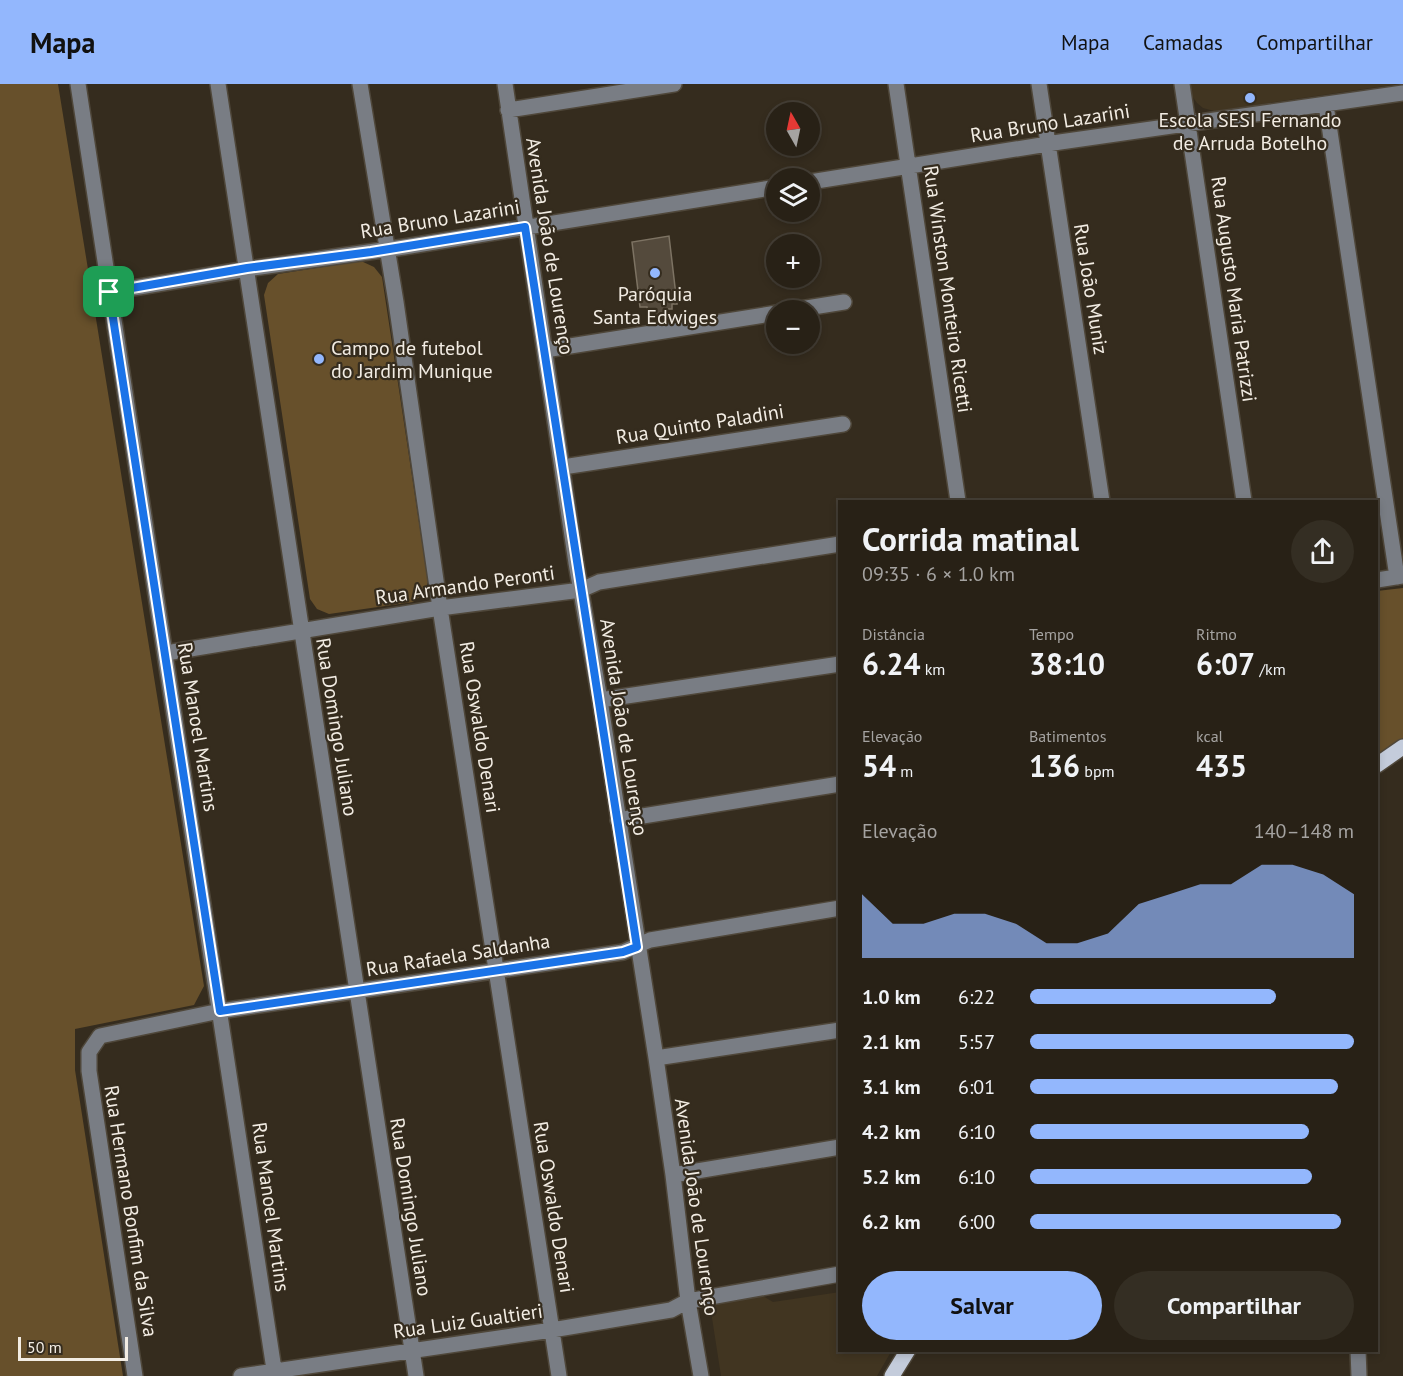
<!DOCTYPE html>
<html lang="pt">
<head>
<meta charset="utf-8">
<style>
  body { margin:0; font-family:"PT Sans",sans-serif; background:#342e23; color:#f1f3f6; height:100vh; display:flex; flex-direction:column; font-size:22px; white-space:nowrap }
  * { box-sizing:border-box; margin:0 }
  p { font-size:20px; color:#a5a3a1 }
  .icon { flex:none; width:33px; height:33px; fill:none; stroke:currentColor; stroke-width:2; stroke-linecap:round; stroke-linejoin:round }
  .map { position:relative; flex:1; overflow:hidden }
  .sheet { position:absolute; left:838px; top:416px; width:540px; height:852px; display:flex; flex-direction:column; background:#282116; border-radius:0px; box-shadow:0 3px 9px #0003,0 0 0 2px #443e35 }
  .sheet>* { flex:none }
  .needle { width:39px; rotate:351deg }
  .tools { position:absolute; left:766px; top:18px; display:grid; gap:12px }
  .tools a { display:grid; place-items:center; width:54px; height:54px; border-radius:50%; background:#282116; box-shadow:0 3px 9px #0003,0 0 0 2px #443e35; font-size:30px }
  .scale { position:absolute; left:18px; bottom:15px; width:110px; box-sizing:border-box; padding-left:6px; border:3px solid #f2ece3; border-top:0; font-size:16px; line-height:21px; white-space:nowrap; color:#f2ece3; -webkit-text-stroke:4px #352c1e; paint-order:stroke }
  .pin { position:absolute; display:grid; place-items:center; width:51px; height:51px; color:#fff; margin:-26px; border-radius:12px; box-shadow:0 3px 9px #0006 }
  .round { display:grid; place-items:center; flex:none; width:63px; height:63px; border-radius:32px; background:#342e23 }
  .summary { display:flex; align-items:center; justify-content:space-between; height:102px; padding:0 24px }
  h1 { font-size:33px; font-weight:600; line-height:45px }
  .stats { display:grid; grid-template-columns:repeat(3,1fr); gap:9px; height:102px; padding:6px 24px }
  .stats div { display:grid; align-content:center }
  .stats b { font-size:30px; font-weight:600 }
  .stats small { font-size:16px; font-weight:400 }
  .stats p { font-size:16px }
  .chart { height:168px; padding:12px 24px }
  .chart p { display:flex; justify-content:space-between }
  .chart svg { width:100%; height:108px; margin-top:6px; fill:#93b7fd; opacity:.7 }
  .cta { display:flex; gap:12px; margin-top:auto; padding:12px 24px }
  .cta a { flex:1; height:69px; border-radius:36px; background:#93b7fd; color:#111; font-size:24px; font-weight:600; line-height:69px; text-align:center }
  .cta a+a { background:#342e23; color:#f1f3f6 }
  ul { padding:0 24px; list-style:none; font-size:20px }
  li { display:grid; grid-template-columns:96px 72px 1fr; align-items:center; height:45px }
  li i { height:15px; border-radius:8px; background:#93b7fd }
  header { display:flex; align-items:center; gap:36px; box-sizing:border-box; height:84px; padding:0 30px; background:#93b7fd; color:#111 }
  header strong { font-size:28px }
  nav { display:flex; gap:33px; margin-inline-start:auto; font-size:21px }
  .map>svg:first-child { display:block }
</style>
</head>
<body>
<header>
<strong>Mapa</strong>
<nav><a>Mapa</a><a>Camadas</a><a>Compartilhar</a></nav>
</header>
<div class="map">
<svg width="1403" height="1292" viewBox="0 0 1403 1292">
  <rect width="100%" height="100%" fill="#352c1e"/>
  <path fill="#413521" d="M1190,0H1399L1214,27L1203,24L1197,19L1192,12Z
    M840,1208V1266H892L877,1292H721L710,1221L763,1212L773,1218Z"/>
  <path fill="#67502b" d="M0,0H58L204,902L194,921L75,945V986L123,1292H0Z
    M361,177L374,183L382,193L428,498L423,510L413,518L329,530L317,525L310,515L264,211L268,199L278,190Z
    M1403,504V655L1377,674V507Z"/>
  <path fill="#544a3c" stroke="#7d7363" stroke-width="1.5" d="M669,152L677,220H672V225H665L666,232L650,234L647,223H640L632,158Z"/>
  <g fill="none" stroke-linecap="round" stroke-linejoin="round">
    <defs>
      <path id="minor" d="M78,0L275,1292
        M218,0L416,1292
        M360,0L396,218L440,524L559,1292
        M505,0L576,479L600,616L656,974L673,1091L688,1217L701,1292
        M896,0L958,417
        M1039,0L1102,417
        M1182,0L1244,417
        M1326,21L1397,493
        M508,26L674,0
        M810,98L1060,58L1403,9
        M109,208L247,185L404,163L777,103
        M794,226L844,218
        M545,266L777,229
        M563,383L843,340
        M1377,496L1403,492
        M166,569L440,524L581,506L599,498L840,460
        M600,616L840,580
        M618,736L840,700
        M656,974L840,946
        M673,1091L840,1063
        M1358,1266L1359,1292
        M135,1292L89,987V968L100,952L220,927L623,868L650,856L840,824
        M241,1292L552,1246L659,1228L671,1226L688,1217L840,1190"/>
      <path id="major" d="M1377,681L1403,663
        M892,1292L908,1266"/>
    </defs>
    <use href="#minor" stroke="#4f473a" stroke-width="18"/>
    <use href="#major" stroke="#4f473a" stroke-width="18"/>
    <use href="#minor" stroke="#797d84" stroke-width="15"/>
    <use href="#major" stroke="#c4ccdb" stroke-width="15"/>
  </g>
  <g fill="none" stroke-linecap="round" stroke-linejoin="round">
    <defs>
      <path id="route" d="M525,143L637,863L623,868L220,927L109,208L247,184L371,168Z"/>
    </defs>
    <use href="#route" stroke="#fff" stroke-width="12"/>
    <use href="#route" stroke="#1a73e8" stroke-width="8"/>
  </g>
  <g fill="#93b7fd" stroke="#352c1e" stroke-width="2">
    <circle cx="1250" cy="14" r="6"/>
    <circle cx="655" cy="189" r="6"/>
    <circle cx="319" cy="275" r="6"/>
  </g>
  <g text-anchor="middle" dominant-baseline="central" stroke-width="4.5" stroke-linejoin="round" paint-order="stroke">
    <g font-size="20" fill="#f2ece3" stroke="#352c1e">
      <text x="1250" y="36">Escola SESI Fernando<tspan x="1250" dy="23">de Arruda Botelho</tspan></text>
      <text x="655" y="210">Paróquia<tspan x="655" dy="23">Santa Edwiges</tspan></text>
      <text x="331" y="264" text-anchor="start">Campo de futebol<tspan x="331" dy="23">do Jardim Munique</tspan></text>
    </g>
    <g font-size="20" fill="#f2ece3" stroke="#352c1e">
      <text transform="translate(1050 39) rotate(-9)">Rua Bruno Lazarini</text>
      <text transform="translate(440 135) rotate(-9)">Rua Bruno Lazarini</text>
      <text transform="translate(550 162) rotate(81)">Avenida João de Lourenço</text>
      <text transform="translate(948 205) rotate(82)">Rua Winston Monteiro Ricetti</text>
      <text transform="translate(1091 205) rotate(81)">Rua João Muniz</text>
      <text transform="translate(1234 205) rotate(82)">Rua Augusto Maria Patrizzi</text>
      <text transform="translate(700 340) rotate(-9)">Rua Quinto Paladini</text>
      <text transform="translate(465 501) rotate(-8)">Rua Armando Peronti</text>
      <text transform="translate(198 643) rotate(81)">Rua Manoel Martins</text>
      <text transform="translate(337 643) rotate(81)">Rua Domingo Juliano</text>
      <text transform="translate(480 643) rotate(81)">Rua Oswaldo Denari</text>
      <text transform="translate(624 643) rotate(81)">Avenida João de Lourenço</text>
      <text transform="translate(458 871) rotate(-9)">Rua Rafaela Saldanha</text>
      <text transform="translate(271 1123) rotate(82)">Rua Manoel Martins</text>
      <text transform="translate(411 1123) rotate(81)">Rua Domingo Juliano</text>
      <text transform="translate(554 1123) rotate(81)">Rua Oswaldo Denari</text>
      <text transform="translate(697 1123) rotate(82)">Avenida João de Lourenço</text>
      <text transform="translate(131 1127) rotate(81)">Rua Hermano Bonfim da Silva</text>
      <text transform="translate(468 1237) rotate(-8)">Rua Luiz Gualtieri</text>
    </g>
  </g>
</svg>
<div class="tools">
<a><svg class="needle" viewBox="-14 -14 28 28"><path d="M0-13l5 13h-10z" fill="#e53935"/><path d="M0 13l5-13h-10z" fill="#a5a3a1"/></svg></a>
<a><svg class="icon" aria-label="layers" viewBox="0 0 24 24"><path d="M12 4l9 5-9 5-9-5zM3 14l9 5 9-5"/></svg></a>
<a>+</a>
<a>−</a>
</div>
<div class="scale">50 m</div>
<div class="pin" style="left:109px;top:208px;background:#1e9e55"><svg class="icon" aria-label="arrive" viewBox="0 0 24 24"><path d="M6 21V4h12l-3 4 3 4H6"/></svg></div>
<section class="sheet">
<div class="summary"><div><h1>Corrida matinal</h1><p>09:35 · 6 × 1.0 km</p></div><a class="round"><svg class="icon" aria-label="share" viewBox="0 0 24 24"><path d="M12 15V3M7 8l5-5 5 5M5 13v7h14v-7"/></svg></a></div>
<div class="stats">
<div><p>Distância</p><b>6.24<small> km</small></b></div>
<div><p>Tempo</p><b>38:10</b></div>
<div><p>Ritmo</p><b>6:07<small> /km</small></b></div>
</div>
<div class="stats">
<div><p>Elevação</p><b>54<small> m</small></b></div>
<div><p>Batimentos</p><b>136<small> bpm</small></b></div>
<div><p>kcal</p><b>435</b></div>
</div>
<div class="chart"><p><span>Elevação</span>140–148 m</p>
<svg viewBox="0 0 160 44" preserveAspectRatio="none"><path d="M0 44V18L10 30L20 30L30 26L40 26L50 30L60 38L70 38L80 34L90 22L100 18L110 14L120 14L130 6L140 6L150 10L160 18V44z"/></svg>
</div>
<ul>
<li><b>1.0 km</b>6:22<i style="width:76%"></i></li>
<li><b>2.1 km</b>5:57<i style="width:100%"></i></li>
<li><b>3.1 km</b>6:01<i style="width:95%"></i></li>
<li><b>4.2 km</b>6:10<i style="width:86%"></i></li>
<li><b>5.2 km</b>6:10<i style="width:87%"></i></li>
<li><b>6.2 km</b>6:00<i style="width:96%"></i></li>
</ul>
<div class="cta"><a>Salvar</a><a>Compartilhar</a></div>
</section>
</div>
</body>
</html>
